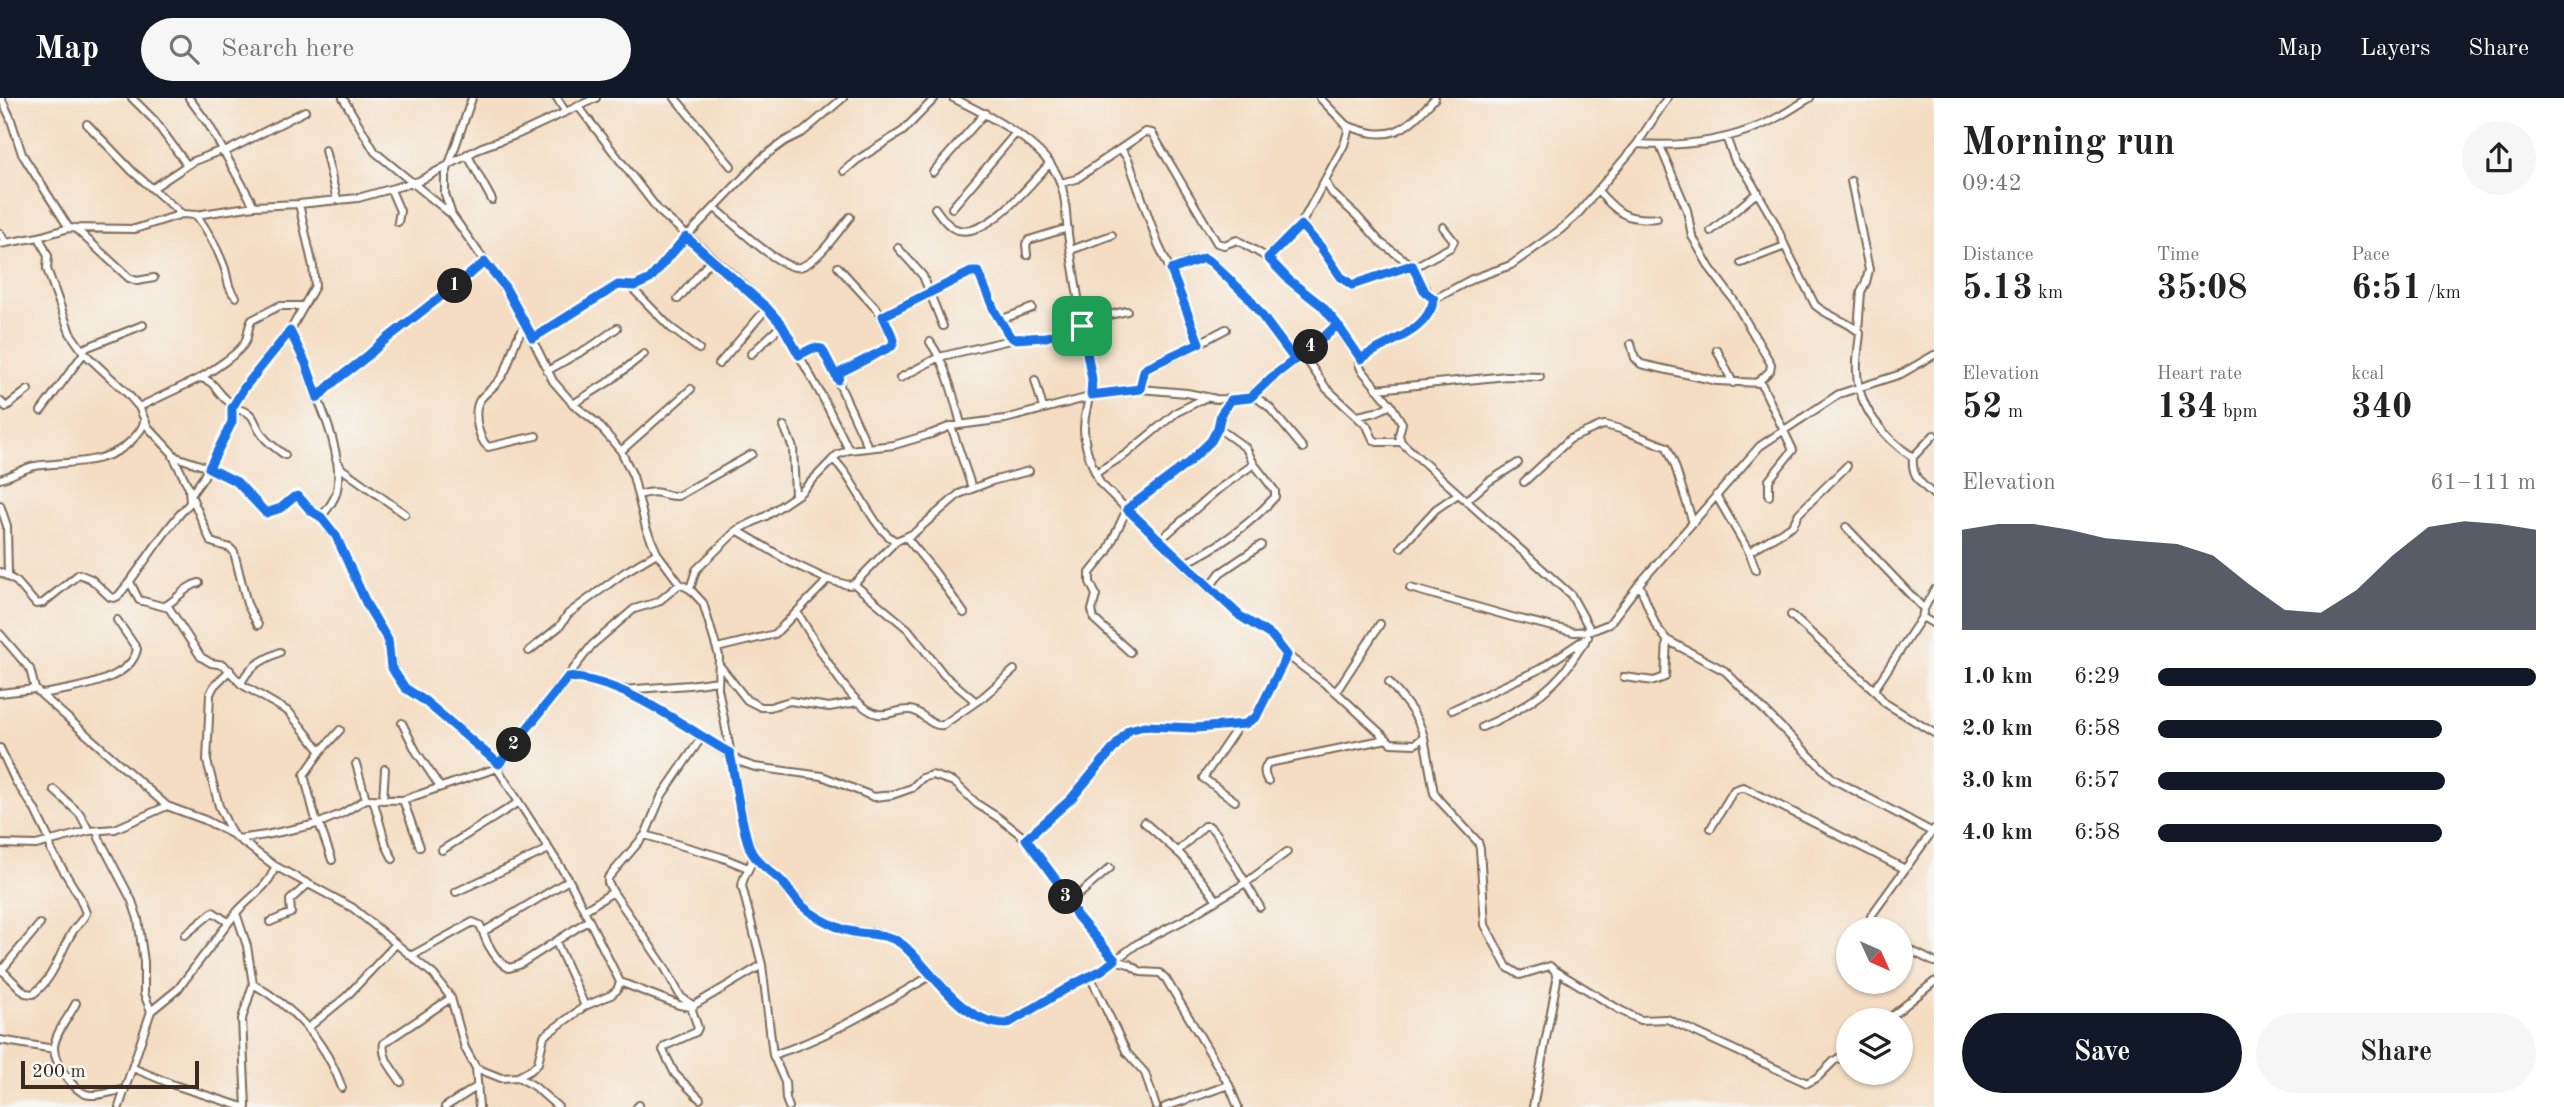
<!DOCTYPE html>
<html lang="en">
<head>
<meta charset="utf-8">
<style>
  body { margin:0; font-family:"Old Standard TT",serif; background:#f6f6f6; color:#222; height:100vh; display:flex; flex-direction:column; font-size:26px; white-space:nowrap }
  * { box-sizing:border-box; margin:0 }
  p { font-size:23px; color:#767676 }
  .icon { flex:none; width:38px; height:38px; fill:none; stroke:currentColor; stroke-width:2; stroke-linecap:round; stroke-linejoin:round }
  .map { position:relative; flex:1; overflow:hidden }
  .sheet { display:flex; flex-direction:column; background:#fff; width:630px }
  .sheet>* { flex:none }
  .needle { width:46px; rotate:135deg }
  .buttons { position:absolute; left:1836px; top:819px; display:grid; gap:14px }
  .buttons a { display:grid; place-items:center; width:77px; height:77px; border-radius:50%; background:#fff; box-shadow:0 2px 5px #0004; font-size:35px }
  .scale { position:absolute; left:21px; bottom:18px; width:178px; box-sizing:border-box; padding-left:7px; border:4px solid #3b2a1e; border-top:0; font-size:19px; line-height:24px; white-space:nowrap; color:#3b2a1e; -webkit-text-stroke:5px #f6f6f2; paint-order:stroke }
  .pin { position:absolute; display:grid; place-items:center; width:60px; height:60px; color:#fff; margin:-30px; border-radius:14px; box-shadow:0 4px 10px #0006 }
  .km { position:absolute; width:35px; height:35px; margin:-18px; border-radius:50%; background:#222; color:#fff; font-size:19px; line-height:35px; text-align:center }
  .round { display:grid; place-items:center; flex:none; width:74px; height:74px; border-radius:37px; background:#f6f6f6 }
  .headline { display:flex; align-items:center; justify-content:space-between; height:119px; padding:0 28px }
  h1 { font-size:38px; font-weight:700; line-height:52px }
  .stats { display:grid; grid-template-columns:repeat(3,1fr); gap:10px; height:119px; padding:7px 28px }
  .stats div { display:grid; align-content:center }
  .stats b { font-size:35px; font-weight:700 }
  .stats small { font-size:19px; font-weight:400 }
  .stats p { font-size:19px }
  .chart { height:196px; padding:14px 28px }
  .chart p { display:flex; justify-content:space-between }
  .chart svg { width:100%; height:126px; margin-top:7px; fill:#111827; opacity:.7 }
  .cta { display:flex; gap:14px; margin-top:auto; padding:14px 28px }
  .cta a { flex:1; height:80px; border-radius:42px; background:#111827; color:#fff; font-size:28px; font-weight:700; line-height:80px; text-align:center }
  .cta a+a { background:#f6f6f6; color:#222 }
  ul { padding:0 28px; list-style:none; font-size:23px }
  li { display:grid; grid-template-columns:112px 84px 1fr; align-items:center; height:52px }
  li i { height:18px; border-radius:9px; background:#111827 }
  header { display:flex; align-items:center; gap:42px; box-sizing:border-box; height:98px; padding:0 35px; background:#111827; color:#fff }
  header strong { font-size:33px }
  nav { display:flex; gap:38px; margin-inline-start:auto; font-size:24px }
  .search { width:490px; height:63px; background:#f6f6f6; display:flex; align-items:center; gap:18px; box-sizing:border-box; padding:0 24px; border-radius:38px; color:#767676; font-size:26px }
  main { display:flex; flex:1; min-height:0 }
  .map>svg:first-child { display:block }
</style>
</head>
<body>
<header>
<strong>Map</strong>
<div class="search"><svg class="icon" aria-label="search" viewBox="0 0 24 24"><circle cx="10" cy="10" r="6"/><path d="M15 15l6 6"/></svg>Search here</div>
<nav><a>Map</a><a>Layers</a><a>Share</a></nav>
</header>
<main>
<div class="map">
<svg width="1934" height="1009" viewBox="0 0 1934 1009">
  <rect width="100%" height="100%" fill="#f6f6f2"/>
  <filter id="ink" filterUnits="userSpaceOnUse"><feTurbulence type="fractalNoise" baseFrequency=".0143" numOctaves="2"/><feDisplacementMap in="SourceGraphic" scale="14" xChannelSelector="R" yChannelSelector="G"/><feConvolveMatrix kernelMatrix="1 2 1 2 8 2 1 2 1" color-interpolation-filters="sRGB"/></filter>
  <filter id="wash" filterUnits="userSpaceOnUse"><feTurbulence type="fractalNoise" baseFrequency=".00686" numOctaves="4" result="noise"/><feDisplacementMap in="SourceGraphic" scale="28" xChannelSelector="R" yChannelSelector="G"/><feGaussianBlur stdDeviation="1.57" result="paint"/><feColorMatrix in="noise" values="0 0 0 0 0 0 0 0 0 0 0 0 0 0 0 0 0 1.4 0 .05"/><feComposite in="paint" operator="in"/></filter>
  <g filter="url(#wash)">
    <rect width="100%" height="100%" fill="#f4ddc2"/>
  </g>
  <g filter="url(#ink)">
    <g fill="none" stroke-linecap="round" stroke-linejoin="round">
      <defs>
        <path id="minor" d="M1,0L10,19L22,56L69,130
          M132,0L154,22L187,67
          M189,0L209,27L254,108
          M343,0L375,54L452,117
          M472,0L445,78V96L452,117L515,206L553,283L573,306L597,325L621,353L633,378L646,430L657,455L680,486L690,491L703,505L719,558L718,590L746,734C749,742 754,753 752,762C750,772 743,777 742,788L762,867L773,957L785,984L786,1001L789,1009
          M557,0L565,13
          M675,0L731,68
          M953,0C986,16 1038,42 1056,75C1068,97 1065,120 1069,143C1076,189 1084,235 1092,281C1091,291 1089,299 1087,309C1079,338 1088,359 1100,385L1193,476L1210,489L1240,518L1272,538L1287,557L1336,594L1391,645L1415,646L1424,639L1434,695L1439,702L1478,744L1480,751L1485,827L1507,869L1520,877L1550,868L1555,873L1557,882L1533,1009
          M578,8L659,113L741,184L782,227
          M87,26L133,74L182,116
          M1346,27C1391,45 1404,34 1435,0
          M1726,39L1735,63L1746,75L1775,125L1785,148
          M1637,46C1679,49 1722,44 1762,27C1779,20 1794,9 1810,0
          M1660,48L1687,112L1692,138L1710,170L1733,201L1771,266L1770,273L1758,284
          M1121,51L1128,61L1158,146L1175,182L1199,245
          M325,52L337,102
          M223,55L305,13
          M467,56L492,102
          M844,73L857,62L903,33L935,0
          M933,74L985,15
          M1325,83L1332,95L1357,118L1381,145L1412,167L1431,200L1435,201
          M1851,83L1869,172L1866,184L1861,194L1858,232
          M1061,85L1076,81L1145,34L1152,35L1217,145L1224,147L1237,142L1268,160L1288,182L1322,208L1361,261L1359,266L1361,271L1391,307L1402,325L1399,337L1401,344
          M153,90L192,64L222,52
          M391,92L400,113L398,124
          M1598,93C1618,115 1626,123 1657,120
          M299,106L313,169L315,188L290,233C302,251 305,270 313,289C325,317 345,365 336,396C333,404 327,412 321,419
          M715,110C730,122 782,174 800,169C818,164 838,133 850,119
          M935,110C940,117 946,126 953,130C984,146 1031,85 1050,65
          M952,110L1015,36
          M196,117C208,132 217,150 224,168C228,179 227,191 236,199
          M1301,126L1320,148L1341,179L1352,187L1412,167L1416,168L1451,149L1454,143L1443,129
          M75,130L129,180L137,183L154,180
          M1711,133L1758,94
          M0,135L6,145
          M39,139L48,158L47,171L70,235L84,255L126,294L139,309L148,329L176,359L209,370L237,384L266,415L281,410L294,399L298,398L311,413L321,419L342,449L367,507L388,543L394,574L405,590L425,603L499,666
          M0,146L39,139L69,130L135,131L182,116L196,117L254,108L299,106L358,100L419,83L482,49L516,37L596,0
          M898,150L923,178L943,228
          M1071,152L1112,137
          M1027,157L1026,146L1029,142L1068,130
          M1268,160L1301,126L1344,47L1348,33L1347,28L1320,0
          M1741,165L1785,148L1815,207C1828,219 1847,222 1860,235C1859,247 1856,261 1857,274C1858,310 1885,341 1913,359
          M838,169L883,218L894,242L892,248L838,278L840,288L868,349
          M1170,172C1184,166 1198,156 1211,164L1248,199L1295,262
          M629,187L670,229L699,251
          M678,201L712,161
          M883,218L971,175L978,174L995,214L1009,237L1014,241L1046,239L1082,228
          M1000,222L1032,210
          M1082,223L1127,213
          M526,228C514,240 512,258 505,273C492,300 470,292 478,330C480,337 482,344 488,349L536,338
          M533,240L618,187L634,188L651,181L686,139L763,59L785,43L803,34L843,0
          M930,244C947,268 953,297 961,326
          M1631,246L1635,260L1641,266L1717,283L1761,285L1793,352L1769,382V398
          M83,251L143,227
          M1717,252L1733,285
          M751,256L782,227L823,300L849,352
          M799,257L812,250L822,251L838,282
          M1300,257L1309,265L1326,290L1367,328L1373,341L1377,344H1401L1571,497L1591,533L1609,526L1639,486L1760,348L1839,296L1901,276L1934,257
          M1361,261C1387,242 1427,235 1435,201L1472,181L1511,167L1560,132L1576,118L1637,46L1667,0
          M719,266L767,210
          M547,273L595,246L617,230
          M200,280C210,274 240,255 245,244C249,237 247,230 252,222L279,208H304
          M900,280L939,259L1014,241
          M1035,282L1043,310
          M1140,291L1144,273L1148,269L1173,259L1226,231
          M1377,291L1507,278L1540,279
          M1253,297L1269,309L1303,350
          M319,300C336,277 362,268 380,246L485,164
          M0,303L6,309L28,292
          M573,306L610,283L644,256
          M139,309L200,280C217,282 219,302 234,306
          M232,310C259,315 250,321 263,338C269,346 278,352 285,357
          M41,313L84,255
          M1358,318L1376,314L1391,307
          M784,328L793,350L795,398
          M951,328L972,390
          M1934,337L1913,359C1911,378 1921,386 1934,397
          M621,353L691,291
          M336,361L342,371L405,416
          M833,361C855,380 873,433 896,443
          M1096,375L1126,356L1177,314L1207,299
          M0,381C12,378 23,370 35,368C69,363 108,368 133,341C138,335 143,331 144,323
          M1524,384L1570,341L1600,328L1605,327L1620,331L1667,349L1675,368L1693,425
          M639,397C662,390 661,399 678,398L752,356
          M1716,397L1749,454L1756,472
          M1466,403L1488,384L1518,365
          M0,407L7,428L8,478
          M1846,429L1924,511
          M737,432L790,464L826,481L848,487L854,486L908,531L944,577L975,603
          M906,439L914,435L959,396L992,383L1029,373
          M1160,442L1216,393L1254,366L1246,350L1218,330
          M1401,449L1436,411L1458,396
          M1749,454L1793,427L1799,415L1847,368
          M1183,466C1217,450 1250,426 1275,399V393L1254,366
          M0,474L17,484L36,506L43,505L79,476L91,481L110,499L114,500L118,498C144,468 162,433 190,405L189,390L173,358
          M130,484L139,502L169,510L201,559L211,565L224,567L241,586L289,614L319,651L321,653L304,677L317,726
          M854,486L896,443L906,439L934,473L964,515
          M1639,486L1656,528L1667,542L1725,573L1833,681L1932,734
          M1210,489L1220,475L1261,447
          M1410,490L1512,519L1574,534L1591,533
          M690,491L696,472L737,432L766,418L800,395L837,357L849,352L894,347L931,336L951,328L1005,321L1109,294L1140,291L1187,295L1216,301L1245,302L1329,235L1337,226
          M1934,492L1924,511L1922,519L1874,592L1885,605L1934,635
          M165,508C178,501 185,488 199,485
          M798,516C814,540 850,611 878,616C889,618 899,611 910,612C923,613 929,629 943,627L983,599L1014,572
          M1791,517L1874,592
          M1922,519L1934,526
          M258,527L247,506L234,454L230,450L211,444L191,397L203,380L224,340L232,324V310L244,290L290,233
          M0,536L30,571L35,591
          M717,550L775,536L824,486L826,481
          M529,553L560,528L568,516L625,474L657,455
          M1130,554L1094,521L1092,512L1096,497L1090,484V475L1107,454L1127,411L1188,365L1211,343L1218,330L1221,316L1231,302
          M720,568L747,602L761,609H770L790,603L829,609L858,604
          M230,572L214,588L210,596L207,663L219,708L232,736
          M568,579L587,581L623,592L689,587L718,583
          M1624,579L1654,583L1665,579L1667,542
          M1389,584C1403,601 1418,617 1424,639
          M241,586C248,568 263,562 280,554
          M623,592L689,630L740,664L755,669L822,678L874,699L892,697L912,690L922,680L932,677L954,684L977,706L999,720L1026,741L1059,786L1077,818L1115,862L1129,866L1141,874L1160,875L1166,881L1229,987
          M1336,594L1380,526
          M0,595L35,591L167,708L205,722L232,736L275,768L353,810L434,877L451,900L465,950L476,970L501,980L518,979L531,972L538,965L544,938L585,908L611,897L617,892L620,884L569,782L497,670
          M42,596C69,591 131,584 137,551L117,522
          M1452,612L1540,571L1588,539
          M402,625L416,653L440,689
          M1482,629C1511,617 1542,600 1563,575C1571,565 1577,554 1585,544
          M0,650L16,684L34,710L50,743L51,752L79,798L86,815C83,822 77,827 73,833C59,855 55,880 33,896L25,895L0,870
          M321,653L340,632
          M356,666L366,701
          M1268,683C1264,677 1263,671 1268,665L1387,641
          M54,692L80,716L89,733
          M373,701L386,747L393,761
          M383,702L385,671
          M403,702L420,749
          M1235,703L1203,680L1239,627
          M1144,724L1182,758L1217,802
          M319,725L332,762
          M1711,730L1734,692L1743,689L1905,771
          M98,733L99,740L132,803L138,821L144,864V896L151,913
          M645,737L721,759L748,770
          M238,741L266,737L317,726L343,715L366,701L403,702L497,670L592,547L634,511L658,504L680,486
          M1026,741L1071,701L1129,632L1144,628L1196,630L1245,626L1256,619L1287,557
          M0,746L36,747L89,733L115,731L167,708
          M442,752L519,704
          M1177,754L1204,728H1209L1217,736L1260,809
          M753,756L812,815L844,832L881,836L897,842L916,859L959,905L982,921L995,926H1007L1017,922L1075,885L1102,872L1137,846L1184,822L1247,784L1287,754
          M456,794L549,751
          M613,794L664,868L681,899L694,908
          M1069,805L1110,770
          M585,812L613,794L608,785V780L645,737L662,697L702,639
          M236,815L247,848L253,886L242,921L246,1009
          M270,824L291,815L290,802L307,787
          M1871,831V818L1934,731
          M483,834C487,847 497,864 509,870L519,867L589,822
          M185,837L213,814L228,824
          M556,844L585,908
          M1900,847L1934,864
          M411,858L473,824L480,827L483,834L569,782
          M1,873L40,826
          M1556,873L1620,912L1640,922L1667,921L1807,985L1818,979L1834,963L1848,954
          M1090,878L1127,955L1145,975L1156,1009
          M620,884L679,907L691,909
          M253,886C295,910 326,944 342,990
          M76,905C70,918 54,936 54,950C54,965 75,996 90,997C100,998 113,993 123,992
          M1887,922L1934,884
          M308,930L347,898L395,847
          M0,942L54,951
          M773,957C830,939 880,907 932,877
          M133,970L174,987L243,1009
          M476,970L479,1009
          M518,979L534,988L558,1009
          M401,984C393,972 381,959 384,945L451,900
          M700,1001L675,976L663,952L665,948L696,934L698,930L691,909L762,867
          M119,1009L151,913L178,891L236,815C250,798 269,790 275,768
          M445,1009L478,988
          M637,1009L639,1007
          M1165,1009L1229,987L1238,1009"/>
      </defs>
      <use href="#minor" stroke="#7c6957" stroke-width="10"/>
      <use href="#minor" stroke="#fff" stroke-width="6"/>
    </g>
  </g>
  <g fill="none" stroke-linecap="round" stroke-linejoin="round" filter="url(#ink)">
    <defs>
      <path id="route" d="M1082,228L1046,239L1014,241L1009,237L995,214L978,174H971L883,218L894,242L892,248L841,274L838,282L822,251L813,250L799,257L782,227L767,210L686,139L650,181L635,188L618,187L533,240L505,189L485,164L380,246C362,267 336,277 318,300L306,266L290,233L244,290L232,310V324L209,370L237,384L266,415L281,410L294,399L298,398L311,413L321,419L336,438L367,507L388,542L391,569L405,590L425,603L499,666L568,579C628,584 679,626 730,655C735,679 742,736 752,755C758,765 771,774 779,781C787,788 793,798 800,806C811,816 827,825 842,831C863,839 884,832 903,847C934,874 961,926 1007,926L1076,885L1102,872L1115,862L1077,818L1059,786L1026,741L1071,701L1129,632L1144,628L1196,630L1245,626L1256,619L1287,557L1272,538L1240,518L1127,411L1188,365L1211,343L1218,330L1221,316L1231,302L1250,300L1271,280L1329,235L1337,226L1361,261C1387,242 1427,236 1434,201L1425,194L1412,167L1352,187L1341,179L1320,148L1301,127L1268,160L1289,182L1322,208L1337,226C1325,240 1309,250 1295,262L1248,199L1211,164L1204,160L1171,172L1199,245L1148,269L1144,273L1140,291L1091,297L1092,281L1082,228"/>
    </defs>
    <use href="#route" stroke="#fff" stroke-width="14"/>
    <use href="#route" stroke="#1a73e8" stroke-width="9"/>
  </g>
</svg>
<div class="buttons">
<a><svg class="needle" viewBox="-14 -14 28 28"><path d="M0-13l5 13h-10z" fill="#e53935"/><path d="M0 13l5-13h-10z" fill="#767676"/></svg></a>
<a><svg class="icon" aria-label="layers" viewBox="0 0 24 24"><path d="M12 4l9 5-9 5-9-5zM3 14l9 5 9-5"/></svg></a>
</div>
<div class="scale">200 m</div>
<div class="pin" style="left:1082px;top:228px;background:#1e9e55"><svg class="icon" aria-label="arrive" viewBox="0 0 24 24"><path d="M6 21V4h12l-3 4 3 4H6"/></svg></div>
<b class="km" style="left:455px;top:188px">1</b>
<b class="km" style="left:514px;top:647px">2</b>
<b class="km" style="left:1066px;top:799px">3</b>
<b class="km" style="left:1311px;top:249px">4</b>
</div>
<section class="sheet">
<div class="headline"><div><h1>Morning run</h1><p>09:42</p></div><a class="round"><svg class="icon" aria-label="share" viewBox="0 0 24 24"><path d="M12 15V3M7 8l5-5 5 5M5 13v7h14v-7"/></svg></a></div>
<div class="stats">
<div><p>Distance</p><b>5.13<small> km</small></b></div>
<div><p>Time</p><b>35:08</b></div>
<div><p>Pace</p><b>6:51<small> /km</small></b></div>
</div>
<div class="stats">
<div><p>Elevation</p><b>52<small> m</small></b></div>
<div><p>Heart rate</p><b>134<small> bpm</small></b></div>
<div><p>kcal</p><b>340</b></div>
</div>
<div class="chart"><p><span>Elevation</span>61–111 m</p>
<svg viewBox="0 0 160 44" preserveAspectRatio="none"><path d="M0 44V9L10 7L20 7L30 9L40 12L50 13L60 14L70 18L80 28L90 37L100 38L110 30L120 18L130 8L140 6L150 7L160 9V44z"/></svg>
</div>
<ul>
<li><b>1.0 km</b>6:29<i style="width:100%"></i></li>
<li><b>2.0 km</b>6:58<i style="width:75%"></i></li>
<li><b>3.0 km</b>6:57<i style="width:76%"></i></li>
<li><b>4.0 km</b>6:58<i style="width:75%"></i></li>
</ul>
<div class="cta"><a>Save</a><a>Share</a></div>
</section>
</main>
</body>
</html>
